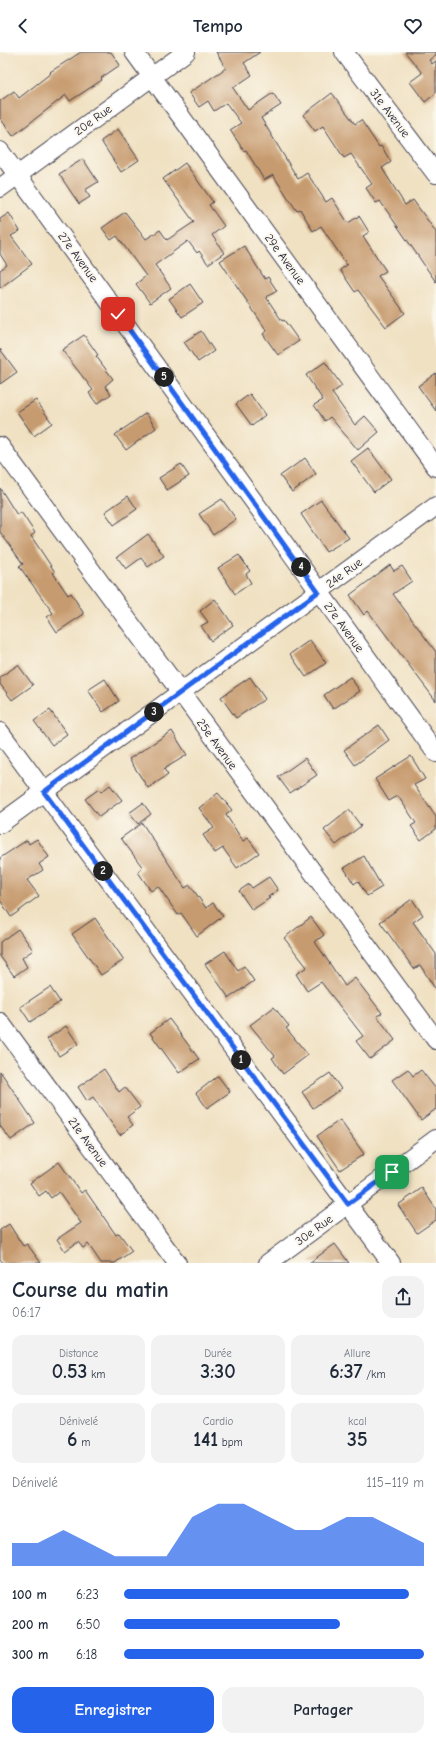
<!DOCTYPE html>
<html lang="fr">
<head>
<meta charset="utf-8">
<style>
  body { margin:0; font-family:"Comic Neue",sans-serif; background:#f2f2f3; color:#1f2937; height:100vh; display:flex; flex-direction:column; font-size:15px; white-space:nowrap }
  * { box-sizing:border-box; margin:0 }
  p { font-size:13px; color:#747a83 }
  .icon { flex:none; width:22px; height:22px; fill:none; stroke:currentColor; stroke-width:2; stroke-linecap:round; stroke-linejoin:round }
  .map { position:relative; height:1211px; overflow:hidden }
  .panel { display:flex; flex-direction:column; background:#fff; flex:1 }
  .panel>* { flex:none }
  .pin { position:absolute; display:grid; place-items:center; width:34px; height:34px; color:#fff; margin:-17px; border-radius:8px; box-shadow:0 2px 6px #0006 }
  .km { position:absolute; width:20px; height:20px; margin:-10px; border-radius:50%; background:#222; color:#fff; font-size:11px; line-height:20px; text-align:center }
  .round { display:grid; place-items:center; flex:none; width:42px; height:42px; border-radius:12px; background:#f2f2f3 }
  .overview { display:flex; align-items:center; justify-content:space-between; height:68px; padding:0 12px }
  h1 { font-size:22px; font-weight:600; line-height:30px }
  .metrics { display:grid; grid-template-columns:repeat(3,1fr); gap:6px; height:68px; padding:4px 12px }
  .metrics div { display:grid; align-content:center; border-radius:10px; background:#f2f2f3; text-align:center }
  .metrics b { font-size:20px; font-weight:600 }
  .metrics small { font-size:11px; font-weight:400 }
  .metrics p { font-size:11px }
  .chart { height:112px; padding:8px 12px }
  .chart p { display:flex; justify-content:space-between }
  .chart svg { width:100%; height:72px; margin-top:4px; fill:#2563eb; opacity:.7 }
  .primary-button { display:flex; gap:8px; margin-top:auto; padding:8px 12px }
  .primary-button a { flex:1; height:46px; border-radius:12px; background:#2563eb; color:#fff; font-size:16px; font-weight:600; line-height:46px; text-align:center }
  .primary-button a+a { background:#f2f2f3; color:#1f2937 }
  ul { padding:0 12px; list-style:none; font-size:13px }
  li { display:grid; grid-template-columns:64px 48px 1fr; align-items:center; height:30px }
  li i { height:10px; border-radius:5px; background:#2563eb }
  header { display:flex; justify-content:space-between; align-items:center; height:52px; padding:0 12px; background:#fff; font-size:18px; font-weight:600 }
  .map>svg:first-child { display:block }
</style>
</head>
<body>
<header><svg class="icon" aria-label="back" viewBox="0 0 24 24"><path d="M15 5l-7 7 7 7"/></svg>Tempo<svg class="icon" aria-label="heart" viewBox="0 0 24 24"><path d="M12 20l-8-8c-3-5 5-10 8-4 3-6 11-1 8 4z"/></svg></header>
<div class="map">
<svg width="436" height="1211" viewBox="0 0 436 1211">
  <rect width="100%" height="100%" fill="#fbf7ec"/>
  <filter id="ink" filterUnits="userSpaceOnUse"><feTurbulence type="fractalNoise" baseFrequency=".025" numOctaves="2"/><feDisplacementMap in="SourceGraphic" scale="8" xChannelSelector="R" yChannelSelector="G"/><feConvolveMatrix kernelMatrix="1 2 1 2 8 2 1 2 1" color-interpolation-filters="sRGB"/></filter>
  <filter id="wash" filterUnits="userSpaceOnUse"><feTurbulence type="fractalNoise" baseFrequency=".012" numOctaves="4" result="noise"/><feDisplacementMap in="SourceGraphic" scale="16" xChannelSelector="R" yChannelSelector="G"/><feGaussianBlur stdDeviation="0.9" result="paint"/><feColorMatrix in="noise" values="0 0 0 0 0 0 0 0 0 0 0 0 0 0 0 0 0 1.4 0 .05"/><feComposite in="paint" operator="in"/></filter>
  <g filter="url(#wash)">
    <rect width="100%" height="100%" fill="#f0e1c2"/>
    <g id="blocks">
      <path fill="#c79b70" d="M81,0H111L120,13L101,26L102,28L70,49L66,43L13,84L0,66V49L14,39L19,46L51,21L50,20Z
        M216,0H260L244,11L252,23L233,36L248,58L273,41L281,53L261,66L298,127L307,121L326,150L332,146L348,171L359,164L369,180L363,184L386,219L378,224L405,261L386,275L358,238L355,240L340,218L347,213L321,174L313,179L300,157L297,159L273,123L264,128L246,98L244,99L230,78L241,71L226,51L214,59L208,49L199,55L189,41L226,16Z
        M405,0H436V3L429,8L432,12L436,9V41L425,50L410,30L422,21Z
        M332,41L355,72L361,68L379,95L381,94L391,110L382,116L405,153L413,148L436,180V230L380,149L376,151L366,136L372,132L351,102L344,106L323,74L315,79L303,63Z
        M118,77L139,108L121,120L101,89Z
        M83,107L98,130L85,138L90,145L79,152L59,122Z
        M185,111L213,150L209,153L224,174L212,183L224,201L208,212L199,199L197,201L188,189L155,213L171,236L150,251L136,232L146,224L117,184L111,188L102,176L125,160L146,187L160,178L167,188L194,170L163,127Z
        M9,161L20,179L11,184L32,212L0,236V218L7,213L0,202V167Z
        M244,194L265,227L268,225L277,239L266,245L282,269L284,268L299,289L278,303L263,282L267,279L220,209Z
        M190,232L203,251L182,265L169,247Z
        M201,279L214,299L198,310L184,290Z
        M84,283L98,303L96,304L113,327L105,334L111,342L97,352L89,341L93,338L62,298Z
        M0,297L17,320L0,332Z
        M325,310L342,334L332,341L355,373L365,364L379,380L358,398L330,365L325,369L314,353L323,348L306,323Z
        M436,321V359L418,334Z
        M250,342L265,363L252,374L236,352Z
        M36,348L52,371L34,384L17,360Z
        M146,361L156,376L126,398L115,383Z
        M368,396L391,427L374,440L351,409Z
        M305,406L316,422L292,440L280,424Z
        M181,412L189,424L167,438L159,426Z
        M0,436L17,463L21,460L35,481L31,484L55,520L53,521L68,543L71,541L84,562L57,580L47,565L53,561L19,514L23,512L0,480Z
        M128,444L137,457L114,473L105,460Z
        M222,447L236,467L213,483L199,462Z
        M321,448L349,486L326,500L301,462Z
        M148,482L164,504L148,515L141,506L126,517L117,505Z
        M239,503L250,519L246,522L251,531L235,542L218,516Z
        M390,513L394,519L402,514L412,529L393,542L436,600V649L368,559L364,563L350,543Z
        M215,547L233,573L211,589L201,574L208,570L200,559Z
        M310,588L326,611L306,625L290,602Z
        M18,613L33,633L12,648L0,632V625Z
        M250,625L265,647L236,666L221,645Z
        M350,625L360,639L333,657L324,643Z
        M105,627L119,649L103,660L88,638Z
        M50,658L67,682L52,693L34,669Z
        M379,673L389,688L355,713L344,698Z
        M172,679L187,703L164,717L168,723L148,736L129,707Z
        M411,704L425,727L414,733L436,765V777L421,788L411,774L416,771L398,744L389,749L375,727Z
        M305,706L317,723L290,741L278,725Z
        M110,733L122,748L99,765L85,747L99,737L101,740Z
        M218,741L232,758L226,763L243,789L248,786L259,801L237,816L223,796L215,801L203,783L214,776L199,756Z
        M143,751L151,762L138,772L129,761Z
        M349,758L361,774L336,793L324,778Z
        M142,771L185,836L190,833L206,856L213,851L223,864L197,884L181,861L178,863L158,834L151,839L138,820L143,816L121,786Z
        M37,787L49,805L39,812L43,818L27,828L39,844L11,865L0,848V806L27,788L29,792Z
        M364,804L382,835L367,844L358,829L354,832L344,816Z
        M269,825L278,838L268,845L270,846L252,858L239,839L249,832L252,836Z
        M412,847L423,863L413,870L436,902V938L420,913L414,917L380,870Z
        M311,865L324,883L315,890L345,934L355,926L382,961L377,964L395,988L370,1007L356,989L363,984L321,930L307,939L296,922L307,915L284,886Z
        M95,866L124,908L101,923L72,882Z
        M18,877L33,898L22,906L27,915L14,924L0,904V890Z
        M225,899L238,919L244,914L254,929L229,946L205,912Z
        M50,935L60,950L30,970L20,955Z
        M274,955L289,974L286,976L308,1003L283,1022L272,1006L275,1004L250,973Z
        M169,967L199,1007L179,1021L150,981Z
        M66,974L78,992L59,1004L47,987Z
        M104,1017L119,1040L125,1035L140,1055L127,1065L133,1073L120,1083L93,1045L87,1049L78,1035Z
        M408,1017L413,1024L421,1018L436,1037V1057L421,1068L392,1028Z
        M0,1019L35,1071L11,1088L0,1074Z
        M330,1021L341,1037L313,1056L302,1040Z
        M218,1024L230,1040L207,1056L196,1041Z
        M340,1068L364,1102L340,1118L317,1084Z
        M59,1110L81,1141L85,1138L116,1183L119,1181L132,1199L115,1211H101L88,1192L83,1196L78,1190L65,1199L57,1187L81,1171L59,1140L51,1146L46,1139L39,1144L30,1131Z
        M422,1136L436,1157V1168L417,1181L398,1153Z
        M9,1172L23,1194L27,1192L41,1211H3L0,1207V1178Z
        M335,1192L349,1211H309Z"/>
    </g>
  </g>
  <g filter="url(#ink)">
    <use href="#blocks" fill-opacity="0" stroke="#413f4f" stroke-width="1"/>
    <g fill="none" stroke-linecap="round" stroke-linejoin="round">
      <defs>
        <path id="minor" d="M134,0L436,415
          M344,0L436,122
          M0,99L436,701
          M0,136L186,0
          M0,394L436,988
          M0,680L391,1211
          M0,772L436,454
          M0,970L177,1211
          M268,1211L436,1087"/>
      </defs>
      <use href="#minor" stroke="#413f4f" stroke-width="20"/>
      <use href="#minor" stroke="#fff" stroke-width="18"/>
    </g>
  </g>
  <g fill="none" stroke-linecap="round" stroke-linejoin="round" filter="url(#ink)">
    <defs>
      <path id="route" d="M118,262L318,540L44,740L348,1152L392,1120"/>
    </defs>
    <use href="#route" stroke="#fff" stroke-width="8"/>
    <use href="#route" stroke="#2563eb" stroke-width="5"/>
  </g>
  <g text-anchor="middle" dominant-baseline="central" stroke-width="4" stroke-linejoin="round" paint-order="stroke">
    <g font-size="12" fill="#22223b" stroke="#fbf7ec">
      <text transform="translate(390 61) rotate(53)">31e Avenue</text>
      <text transform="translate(93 68) rotate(-36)">20e Rue</text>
      <text transform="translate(78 205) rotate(54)">27e Avenue</text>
      <text transform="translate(285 207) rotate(54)">29e Avenue</text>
      <text transform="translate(344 521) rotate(-36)">24e Rue</text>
      <text transform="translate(344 575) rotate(54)">27e Avenue</text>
      <text transform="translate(217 692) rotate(54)">25e Avenue</text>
      <text transform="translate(88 1090) rotate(54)">21e Avenue</text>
      <text transform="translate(314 1178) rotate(-36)">30e Rue</text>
    </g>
  </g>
</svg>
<div class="pin" style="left:392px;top:1120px;background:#1e9e55"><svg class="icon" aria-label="arrive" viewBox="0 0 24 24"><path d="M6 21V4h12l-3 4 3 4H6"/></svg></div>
<div class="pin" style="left:118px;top:262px;background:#d93025"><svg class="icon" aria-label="check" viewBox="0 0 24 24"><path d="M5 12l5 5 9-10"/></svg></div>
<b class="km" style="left:241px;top:1008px">1</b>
<b class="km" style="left:103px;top:819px">2</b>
<b class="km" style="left:154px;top:660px">3</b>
<b class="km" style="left:301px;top:515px">4</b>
<b class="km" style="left:164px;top:325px">5</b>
</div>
<section class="panel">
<div class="overview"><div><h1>Course du matin</h1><p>06:17</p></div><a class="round"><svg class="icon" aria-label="share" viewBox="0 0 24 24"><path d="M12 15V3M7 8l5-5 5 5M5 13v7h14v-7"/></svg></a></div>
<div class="metrics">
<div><p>Distance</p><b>0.53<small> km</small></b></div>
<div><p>Durée</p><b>3:30</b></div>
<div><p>Allure</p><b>6:37<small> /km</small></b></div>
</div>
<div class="metrics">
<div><p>Dénivelé</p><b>6<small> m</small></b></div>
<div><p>Cardio</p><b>141<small> bpm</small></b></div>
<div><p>kcal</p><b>35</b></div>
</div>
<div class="chart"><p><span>Dénivelé</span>115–119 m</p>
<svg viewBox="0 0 160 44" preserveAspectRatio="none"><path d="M0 44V30L10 30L20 22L30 30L40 38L50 38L60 38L70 14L80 6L90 6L100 14L110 22L120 22L130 14L140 14L150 22L160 30V44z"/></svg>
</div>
<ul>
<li><b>100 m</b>6:23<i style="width:95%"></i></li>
<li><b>200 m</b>6:50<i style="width:72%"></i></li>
<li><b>300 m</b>6:18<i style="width:100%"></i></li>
</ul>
<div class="primary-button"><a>Enregistrer</a><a>Partager</a></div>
</section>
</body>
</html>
